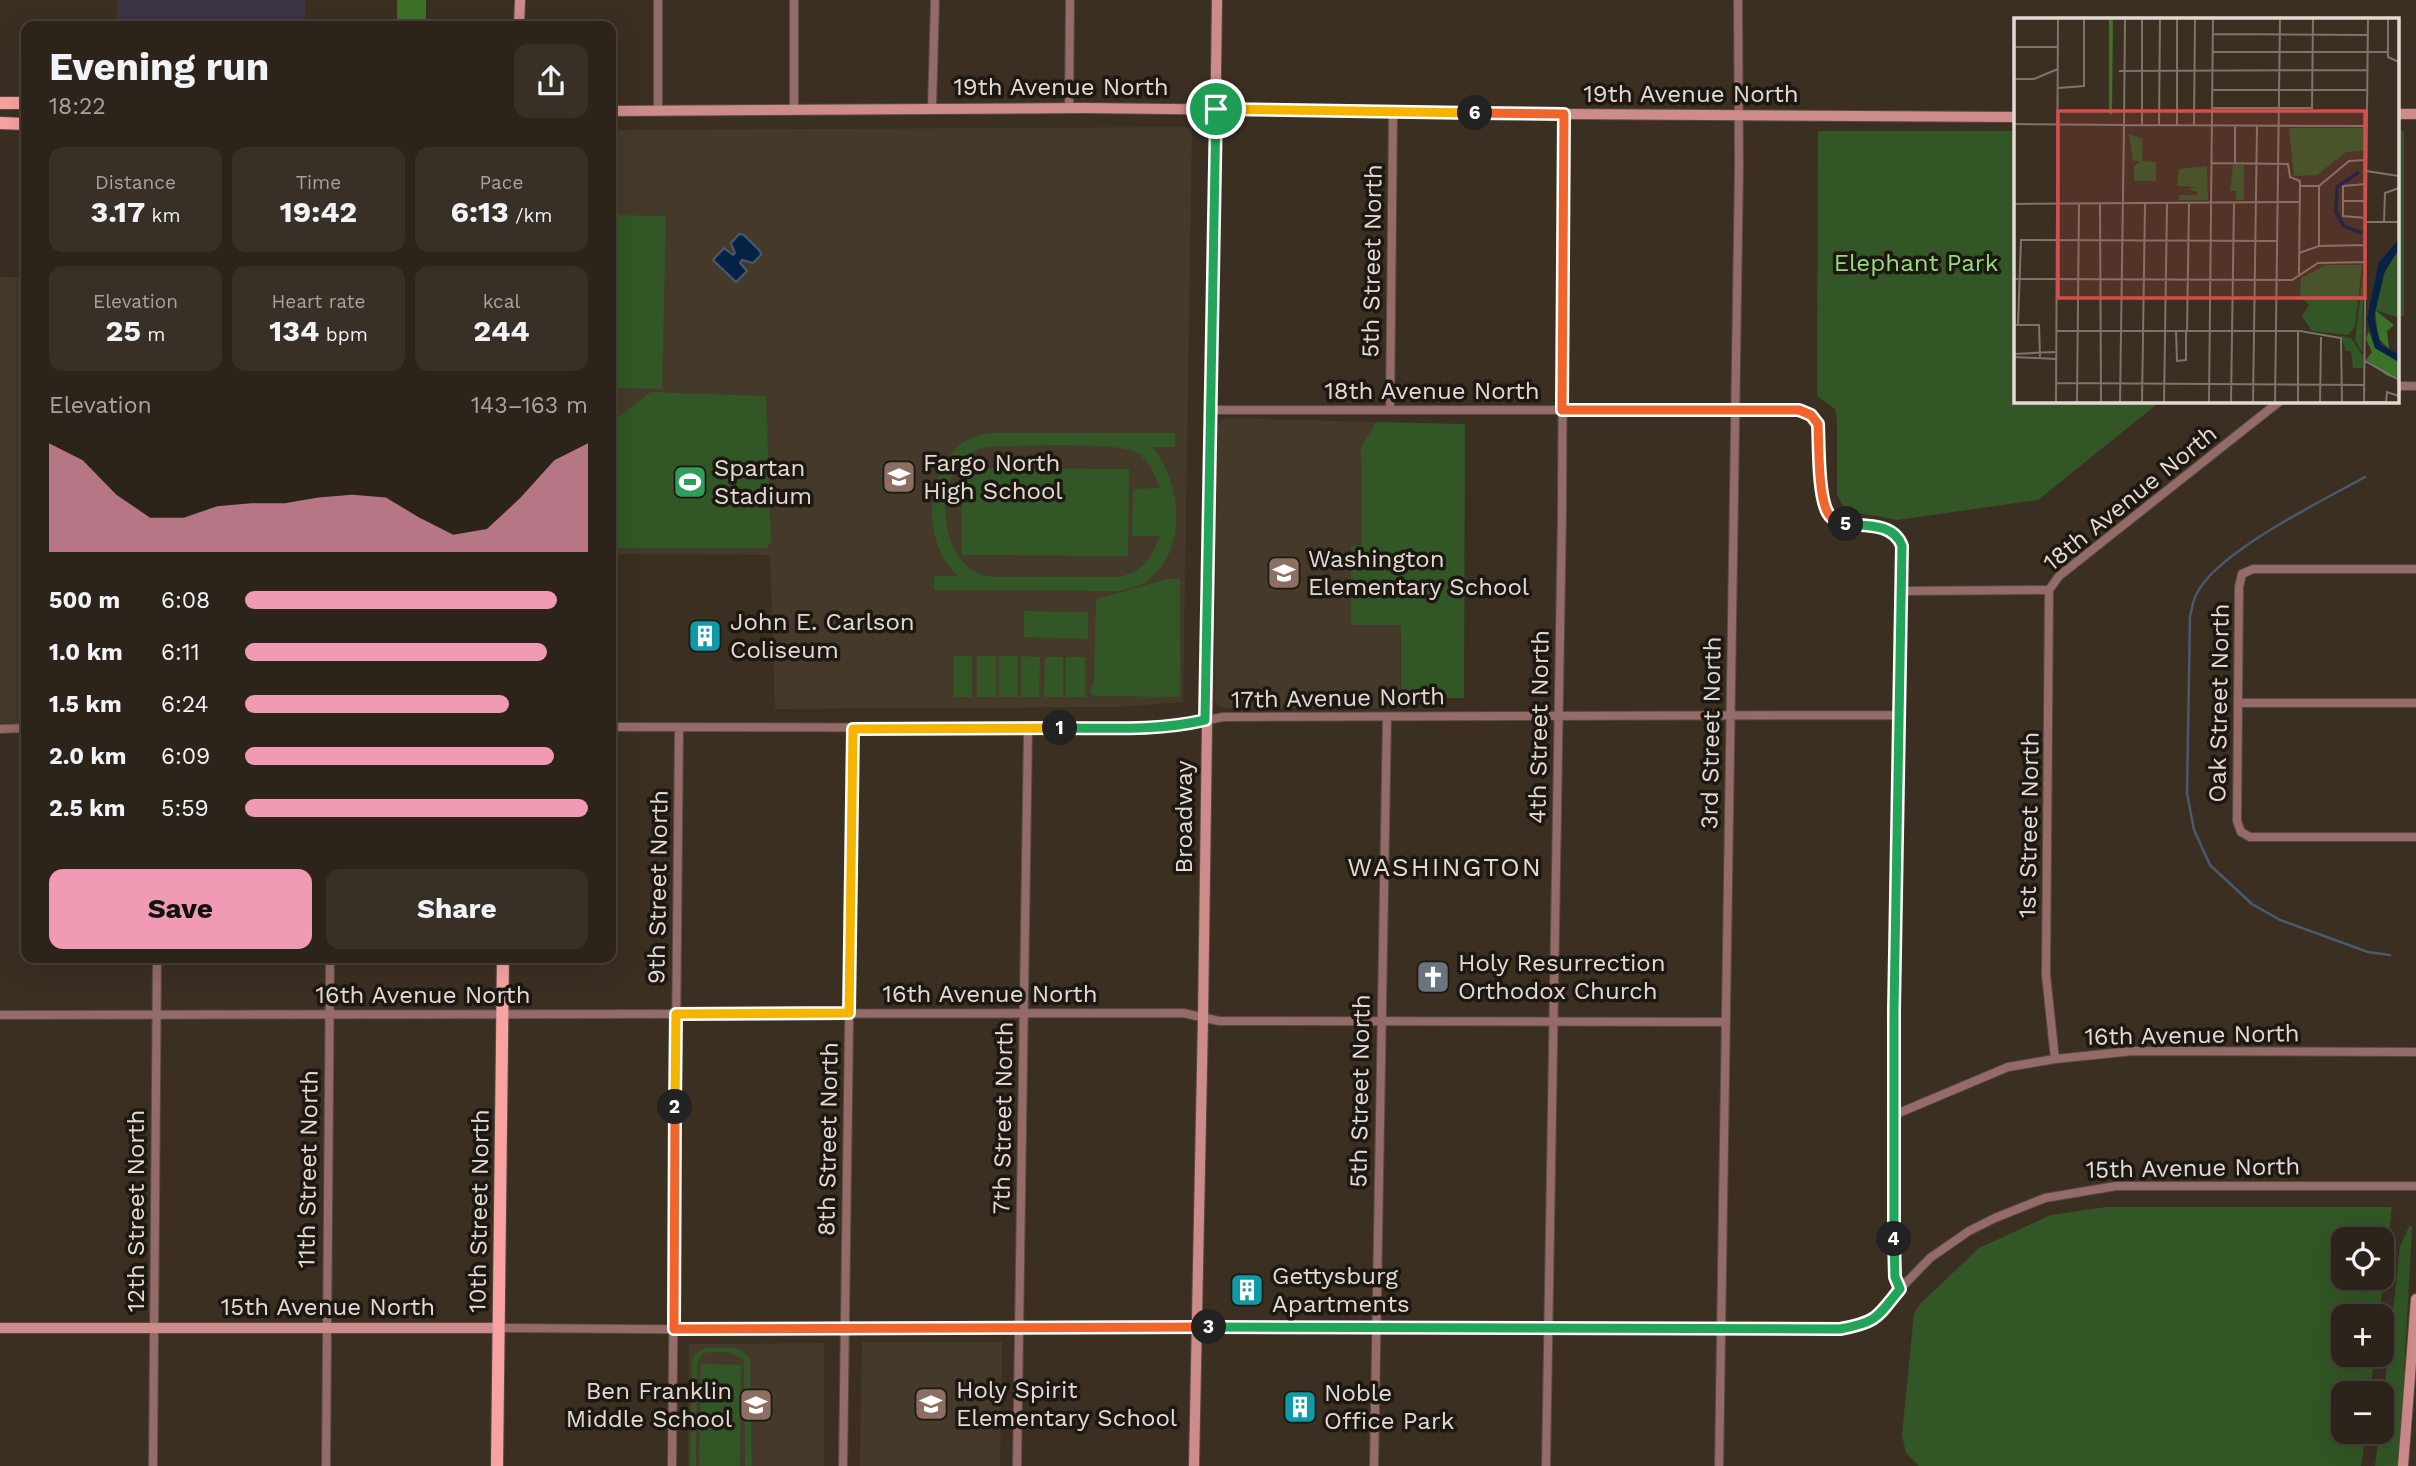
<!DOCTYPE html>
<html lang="en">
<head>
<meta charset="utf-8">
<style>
  body { margin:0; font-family:"Work Sans",sans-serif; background:#382f27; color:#f1f3f6; height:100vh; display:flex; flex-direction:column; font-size:26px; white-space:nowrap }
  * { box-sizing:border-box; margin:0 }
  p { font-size:23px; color:#a6a4a2 }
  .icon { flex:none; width:38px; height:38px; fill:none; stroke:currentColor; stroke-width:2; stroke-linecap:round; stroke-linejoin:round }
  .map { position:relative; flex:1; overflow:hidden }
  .panel { position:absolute; left:21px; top:21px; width:595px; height:942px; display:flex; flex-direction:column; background:#2c231a; border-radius:14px; box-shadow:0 7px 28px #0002,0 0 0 2px #484039 }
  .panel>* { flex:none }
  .controls { position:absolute; left:2331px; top:1227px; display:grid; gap:14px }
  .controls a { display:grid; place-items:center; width:63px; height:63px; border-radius:14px; background:#2c231a; box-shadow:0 7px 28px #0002,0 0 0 2px #484039; font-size:35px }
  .pin { position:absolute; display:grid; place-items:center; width:60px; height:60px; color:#fff; margin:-30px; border:4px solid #fff; border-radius:50%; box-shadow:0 2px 7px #0007 }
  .km { position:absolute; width:35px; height:35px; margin:-18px; border-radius:50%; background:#222; color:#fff; font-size:19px; line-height:35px; text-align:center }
  .round { display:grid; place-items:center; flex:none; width:74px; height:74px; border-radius:14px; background:#382f27 }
  .headline { display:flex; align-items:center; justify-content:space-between; height:119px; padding:0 28px }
  h1 { font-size:38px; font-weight:700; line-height:52px }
  .stats { display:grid; grid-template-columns:repeat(3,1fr); gap:10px; height:119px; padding:7px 28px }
  .stats div { display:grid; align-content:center; border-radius:14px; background:#382f27; text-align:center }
  .stats b { font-size:30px; font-weight:700 }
  .stats small { font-size:19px; font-weight:400 }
  .stats p { font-size:19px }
  .chart { height:196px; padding:14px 28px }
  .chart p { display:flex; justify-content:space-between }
  .chart svg { width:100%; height:126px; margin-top:7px; fill:#f19ab4; opacity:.7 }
  .cta { display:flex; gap:14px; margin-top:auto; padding:14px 28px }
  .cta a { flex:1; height:80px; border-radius:14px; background:#f19ab4; color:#111; font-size:28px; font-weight:700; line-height:80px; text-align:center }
  .cta a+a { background:#382f27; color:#f1f3f6 }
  ul { padding:0 28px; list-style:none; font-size:23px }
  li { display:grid; grid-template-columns:112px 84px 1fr; align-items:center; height:52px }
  li i { height:18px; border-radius:9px; background:#f19ab4 }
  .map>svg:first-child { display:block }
</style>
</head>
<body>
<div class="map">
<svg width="2416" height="1466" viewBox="0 0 2416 1466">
  <rect width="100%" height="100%" fill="#3b2f22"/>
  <path fill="#3b3546" d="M117,0H305V26L117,24Z"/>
  <path fill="#453a2a" d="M1192,127L1183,702L1119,707L775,709L770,555L611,554V130Z
    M0,277H26V723H0Z
    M1228,418L1376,422L1361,447L1362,546H1351V624L1401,625L1400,708H1225L1218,706L1215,700L1217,426L1222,420Z
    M862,1342H1002L1000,1466H860Z
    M824,1343V1466H688L689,1344Z"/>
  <path fill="#325626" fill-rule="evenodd" d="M1818,131H2015V401H2161L2038,500L1897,520L1853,512L1844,507L1837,495V419L1835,409L1817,396Z
    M2397,131H2404V316H2397Z
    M611,215L666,216L662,389L611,388Z
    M651,392L766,396L771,542L766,548H611V422Z
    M1376,422L1465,424L1464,698H1401V625H1351V546L1362,545L1361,447Z
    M990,433H1175V447H1152C1182,481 1188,551 1148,580C1139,587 1128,589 1117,591L934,590V576H958C923,545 923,475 960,445C969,438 979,435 990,433ZM994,446C1020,446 1118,442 1136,452C1149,460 1155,475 1160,488L1133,489L1132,536H1160C1151,559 1140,576 1114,577H992C983,575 974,573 967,566C939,540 937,480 968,455C975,449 985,447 994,446Z
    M962,468L1129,469L1128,556L962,555Z
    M1168,579H1180V697L1095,696L1090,694L1091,688L1094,684L1096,599Z
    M1024,611L1088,612V639L1024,637Z
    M954,656H972V697H954Z
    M977,656H996V697H977Z
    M999,656H1018V697H999Z
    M1021,656L1040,657L1039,697H1021Z
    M1045,657H1063V697H1044Z
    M1066,657H1085V697H1066Z
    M2106,1207H2392L2379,1316H2343V1354L2375,1355L2370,1393H2343V1432H2366L2361,1466H1919L1906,1453L1902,1435L1914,1313L1921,1303L1979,1248L2051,1215ZM2343,1239H2382V1278H2343Z
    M2410,1225L2412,1227L2399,1466H2375L2379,1432H2382V1411L2400,1246Z
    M705,1348C722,1348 740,1344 750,1359L752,1466H745L744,1360C737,1353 712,1349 703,1354C700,1356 699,1361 697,1364L696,1466H690L692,1360L695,1354Z
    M701,1364L741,1365L740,1466H699Z"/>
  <path fill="#3c7128" d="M397,0H426V25L400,26L397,24Z"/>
  <path fill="#062244" stroke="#485a6f" stroke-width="2" d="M739,234L744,235L760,251L761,255L753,263L742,260L740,263L747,271L736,282L713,260L724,248L733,255L735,253L731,243Z"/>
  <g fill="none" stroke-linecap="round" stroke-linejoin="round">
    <path stroke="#485a6f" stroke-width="2.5" d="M2365,477C2322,501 2216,552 2196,595C2193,601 2192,609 2190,616L2187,793L2194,830L2210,865L2252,904L2280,920L2368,952L2390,955"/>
    <defs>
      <path id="street" d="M932,108L935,0
        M1069,108L1070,0
        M794,109V0
        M658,111V0
        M2397,386H2416
        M1212,410H1799L1811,415L1817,424C1819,446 1817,495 1827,512C1843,540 1889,513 1902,546L1894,1011V1257L1895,1277L1900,1289
        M1390,410L1393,113
        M2416,569H2253L2242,574L2239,587L2237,821L2241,832L2250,837H2416
        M2049,590L2046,975L2055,1059
        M2049,590L2059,576L2280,401
        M1902,591L2049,590
        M2238,703H2416
        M611,727L1115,728L1188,724L1223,717L1898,715
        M0,729L26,728
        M0,1015L1183,1013L1219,1021L1726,1022
        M1894,1115L2008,1067L2055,1059L2133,1051L2416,1052
        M499,1328L776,1330L1104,1325L1840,1329L1862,1325L1875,1319L1900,1289L1930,1258L1969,1231L1995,1218L2045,1198L2116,1186H2416
        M153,1466L157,957
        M326,1466L330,957
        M672,1466L679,727
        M843,1466L853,729
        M1017,1466L1028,728
        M1374,1466L1387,717
        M1546,1466L1562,513L1564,114
        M1719,1466L1739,167L1738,0"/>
      <path id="secondary" d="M519,26L520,0
        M611,111L1084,108L1564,114L2015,117
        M2397,114H2416
        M0,1328H499
        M1194,1466L1203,1018L1217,0
        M2403,1466L2416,1299"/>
      <path id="primary" d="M0,103H26
        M0,123L26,124
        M497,1466L503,957"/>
    </defs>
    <use href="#street" stroke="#564b3e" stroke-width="10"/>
    <use href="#secondary" stroke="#564b3e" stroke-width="12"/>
    <use href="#primary" stroke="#564b3e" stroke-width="14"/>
    <use href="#street" stroke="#956b6a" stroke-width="8"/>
    <use href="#secondary" stroke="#cd8b8a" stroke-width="10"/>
    <use href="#primary" stroke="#f8a3a2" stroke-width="12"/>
  </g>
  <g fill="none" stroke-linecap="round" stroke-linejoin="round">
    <defs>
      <path id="split-1" d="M1060,728C1107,728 1159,731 1205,720L1216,109"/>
      <path id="split-2" d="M675,1107L676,1014L849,1013L853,729L1060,728"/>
      <path id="split-3" d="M675,1107L674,1329L1209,1327"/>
      <path id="split-4" d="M1209,1327L1840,1329C1878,1322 1877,1317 1900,1289L1895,1277L1894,1239"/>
      <path id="split-5" d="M1846,524C1866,526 1894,523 1902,546L1894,1011V1239"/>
      <path id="split-6" d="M1475,113L1564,114L1562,410H1799L1811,415L1818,424C1819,445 1818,497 1828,513C1832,520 1839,522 1846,524"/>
      <path id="split-7" d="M1216,109L1475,113"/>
    </defs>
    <use href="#split-1" stroke="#fff" stroke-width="14"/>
    <use href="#split-2" stroke="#fff" stroke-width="14"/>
    <use href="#split-3" stroke="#fff" stroke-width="14"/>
    <use href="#split-4" stroke="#fff" stroke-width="14"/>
    <use href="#split-5" stroke="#fff" stroke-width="14"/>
    <use href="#split-6" stroke="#fff" stroke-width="14"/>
    <use href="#split-7" stroke="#fff" stroke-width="14"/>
    <use href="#split-1" stroke="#22a559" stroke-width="9"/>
    <use href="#split-2" stroke="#f5b400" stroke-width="9"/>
    <use href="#split-3" stroke="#f0652b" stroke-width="9"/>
    <use href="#split-4" stroke="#22a559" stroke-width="9"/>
    <use href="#split-5" stroke="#22a559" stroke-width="9"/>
    <use href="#split-6" stroke="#f0652b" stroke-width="9"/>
    <use href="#split-7" stroke="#f5b400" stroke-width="9"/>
  </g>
  <defs>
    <symbol id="school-square" viewBox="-11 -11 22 22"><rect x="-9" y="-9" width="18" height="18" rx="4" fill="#8d6e63" stroke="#1d1812"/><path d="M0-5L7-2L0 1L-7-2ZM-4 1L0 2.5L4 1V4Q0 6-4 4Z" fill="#fff"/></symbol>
    <symbol id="stadium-square" viewBox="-11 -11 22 22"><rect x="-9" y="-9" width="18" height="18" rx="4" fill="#2e9e5b" stroke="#1d1812"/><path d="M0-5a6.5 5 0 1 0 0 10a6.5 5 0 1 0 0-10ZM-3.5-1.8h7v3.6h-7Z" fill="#fff"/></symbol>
    <symbol id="building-square" viewBox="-11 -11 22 22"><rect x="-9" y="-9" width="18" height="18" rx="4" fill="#0f9aa8" stroke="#1d1812"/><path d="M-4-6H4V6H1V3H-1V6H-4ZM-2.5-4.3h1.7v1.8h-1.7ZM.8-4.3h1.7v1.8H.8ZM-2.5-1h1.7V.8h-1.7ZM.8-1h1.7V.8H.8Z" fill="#fff"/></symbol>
    <symbol id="church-square" viewBox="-11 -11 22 22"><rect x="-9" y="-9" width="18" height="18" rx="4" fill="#6b7280" stroke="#1d1812"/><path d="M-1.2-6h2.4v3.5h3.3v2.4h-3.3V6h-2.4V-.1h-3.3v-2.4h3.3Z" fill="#fff"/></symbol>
  </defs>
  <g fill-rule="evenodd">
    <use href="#school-square" x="880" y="458" width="38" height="38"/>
    <use href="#stadium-square" x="671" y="463" width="38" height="38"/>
    <use href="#school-square" x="1265" y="554" width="38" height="38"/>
    <use href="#building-square" x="686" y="617" width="38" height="38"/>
    <use href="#church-square" x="1414" y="958" width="38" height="38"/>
    <use href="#building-square" x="1228" y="1271" width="38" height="38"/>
    <use href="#school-square" x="912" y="1385" width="38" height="38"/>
    <use href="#school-square" x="737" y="1386" width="38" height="38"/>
    <use href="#building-square" x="1281" y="1388" width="38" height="38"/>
  </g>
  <g text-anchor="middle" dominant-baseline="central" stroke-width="7" stroke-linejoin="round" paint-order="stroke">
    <g font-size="24" fill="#e3dbd3" stroke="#1d1812">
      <text x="1061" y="87">19th Avenue North</text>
      <text x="1691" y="94">19th Avenue North</text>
      <text transform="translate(1372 261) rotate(-89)">5th Street North</text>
      <text x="1432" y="391">18th Avenue North</text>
      <text transform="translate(2130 498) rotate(-39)">18th Avenue North</text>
      <text transform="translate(1338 698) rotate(-1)">17th Avenue North</text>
      <text transform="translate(2219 703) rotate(-89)">Oak Street North</text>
      <text transform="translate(1539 727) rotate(-89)">4th Street North</text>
      <text transform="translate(1711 733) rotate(-89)">3rd Street North</text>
      <text transform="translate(1184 817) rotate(-90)">Broadway</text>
      <text transform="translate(2029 825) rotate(-89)">1st Street North</text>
      <text transform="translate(658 887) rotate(-89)">9th Street North</text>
      <text x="990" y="994">16th Avenue North</text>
      <text x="423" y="995">16th Avenue North</text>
      <text transform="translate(2192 1035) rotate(-1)">16th Avenue North</text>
      <text transform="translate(1360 1091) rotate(-89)">5th Street North</text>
      <text transform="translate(1003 1118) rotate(-89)">7th Street North</text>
      <text transform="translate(828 1139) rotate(-89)">8th Street North</text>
      <text transform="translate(2193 1168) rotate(-1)">15th Avenue North</text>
      <text transform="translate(308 1169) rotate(-89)">11th Street North</text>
      <text transform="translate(136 1211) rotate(-90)">12th Street North</text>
      <text transform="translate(479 1211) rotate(-89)">10th Street North</text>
      <text x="328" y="1307">15th Avenue North</text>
    </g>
    <g font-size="24" fill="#94dd7c" stroke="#1d1812">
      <text x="1916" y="263">Elephant Park</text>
    </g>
    <g font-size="24" fill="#e3dbd3" stroke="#1d1812" text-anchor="start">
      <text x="923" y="463">Fargo North<tspan x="923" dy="28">High School</tspan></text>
      <text x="714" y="468">Spartan<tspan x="714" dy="28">Stadium</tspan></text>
      <text x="1308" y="559">Washington<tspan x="1308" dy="28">Elementary School</tspan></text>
      <text x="730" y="622">John E. Carlson<tspan x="730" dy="28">Coliseum</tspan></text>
      <text x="1458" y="963">Holy Resurrection<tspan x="1458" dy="28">Orthodox Church</tspan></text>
      <text x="1272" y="1276">Gettysburg<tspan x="1272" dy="28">Apartments</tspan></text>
      <text x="956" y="1390">Holy Spirit<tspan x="956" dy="28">Elementary School</tspan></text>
      <text x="732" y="1391" text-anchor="end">Ben Franklin<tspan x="732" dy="28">Middle School</tspan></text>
      <text x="1324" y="1393">Noble<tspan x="1324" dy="28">Office Park</tspan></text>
    </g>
    <g font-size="26" letter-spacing="2" fill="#e3dbd3" stroke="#1d1812">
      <text x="1445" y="867">WASHINGTON</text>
    </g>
  </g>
  <g transform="translate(2014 18)">
    <rect width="385" height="385" fill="#3b2f22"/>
    <path d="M275,110H350V133L332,134L303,157L280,158ZM115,116L129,121L128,143L142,144V163H120V148L127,143H119ZM219,147H230V182H222V173H216ZM193,148L194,182H165V177H182L183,181V174L174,171L184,169L163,168L165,151ZM385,231V300L361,292L373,246ZM312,247H348L341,309L334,317L298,313L288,298L295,287L286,278L287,260ZM350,249L349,286L348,335L341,322ZM327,318L337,320L349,338V350H339L337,333H332Z" fill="#325626"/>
    <path d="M99,1L98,96L95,97V2ZM361,292L380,307L373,313L375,331L364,320ZM355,313L361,330L385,344V360L373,358L352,342L358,334L352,321Z" fill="#3c7128"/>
    <path d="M385,221V231L370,255L360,300L367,327L385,336V344L361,330L353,301L365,244Z" fill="#062244"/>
    <path fill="none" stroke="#062244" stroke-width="3.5" d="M345,154L323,169L322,194L330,208L348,215"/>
    <path fill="none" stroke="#7e7469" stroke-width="2" d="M111,0L110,107L354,108M374,0V39L385,44M199,16L354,17M0,29H44M199,34H374M105,53L354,52M0,61H20L44,51M44,70L70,68V0M199,72H354M199,90H298L299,0M0,106L110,107L106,385M128,107V0M145,107L146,0M163,107V0M180,107L181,0M198,145L274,146L276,159L286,163L285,256M221,145V108M352,153L385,158M286,168H305L335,143L352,142M305,168V228M328,183H352M0,186L285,184M86,186L87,385M352,200L329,198V168L352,166M352,204H385M370,204L371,175L385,170M285,235L305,228L352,227M0,261L278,262L304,245L352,244M0,307H25L26,339M4,307L7,222L264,223M43,313H286L327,320L328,385M162,313L163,343L172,342V313M173,313L175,186M0,336L41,334M0,339L42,341M351,343L385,362M42,365L350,367M350,384H372M42,385L44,0M63,385L65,186M128,385L131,186M150,385L153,186M195,385L199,0M217,385L220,184M239,385L243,108M261,385L266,0M284,385V313M306,385L307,319M350,385L354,0M372,385L373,374L385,378"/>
    <path fill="#d94c4a" fill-opacity="0.15" stroke="#d94c4a" stroke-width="3.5" d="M44,93H351V280H44Z"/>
    <rect width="385" height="385" fill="none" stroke="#e3dbd3" stroke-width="3.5"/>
  </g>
</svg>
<div class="controls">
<a><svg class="icon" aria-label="locate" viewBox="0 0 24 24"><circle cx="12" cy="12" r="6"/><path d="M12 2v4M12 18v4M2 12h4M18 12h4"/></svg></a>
<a>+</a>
<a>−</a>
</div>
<div class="pin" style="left:1216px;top:109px;background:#1e9e55"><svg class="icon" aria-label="arrive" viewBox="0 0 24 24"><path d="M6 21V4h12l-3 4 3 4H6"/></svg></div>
<b class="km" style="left:1060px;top:728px">1</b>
<b class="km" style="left:675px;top:1107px">2</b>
<b class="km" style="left:1209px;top:1327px">3</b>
<b class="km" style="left:1894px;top:1239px">4</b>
<b class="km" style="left:1846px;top:524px">5</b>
<b class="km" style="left:1475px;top:113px">6</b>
<section class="panel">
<div class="headline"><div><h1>Evening run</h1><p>18:22</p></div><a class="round"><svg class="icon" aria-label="share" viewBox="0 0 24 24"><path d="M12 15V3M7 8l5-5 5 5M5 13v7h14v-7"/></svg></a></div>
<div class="stats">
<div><p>Distance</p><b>3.17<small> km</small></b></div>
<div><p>Time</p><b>19:42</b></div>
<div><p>Pace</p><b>6:13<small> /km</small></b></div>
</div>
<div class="stats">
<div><p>Elevation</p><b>25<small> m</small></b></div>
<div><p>Heart rate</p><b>134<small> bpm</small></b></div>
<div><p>kcal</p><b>244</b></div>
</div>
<div class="chart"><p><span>Elevation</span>143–163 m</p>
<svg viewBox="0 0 160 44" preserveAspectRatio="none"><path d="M0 44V6L10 12L20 24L30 32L40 32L50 28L60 27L70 27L80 25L90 24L100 25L110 32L120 38L130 36L140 25L150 12L160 6V44z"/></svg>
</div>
<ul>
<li><b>500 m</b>6:08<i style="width:91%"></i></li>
<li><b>1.0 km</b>6:11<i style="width:88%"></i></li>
<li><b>1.5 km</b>6:24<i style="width:77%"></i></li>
<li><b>2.0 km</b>6:09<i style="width:90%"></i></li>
<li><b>2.5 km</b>5:59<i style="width:100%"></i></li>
</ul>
<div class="cta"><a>Save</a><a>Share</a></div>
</section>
</div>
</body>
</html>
